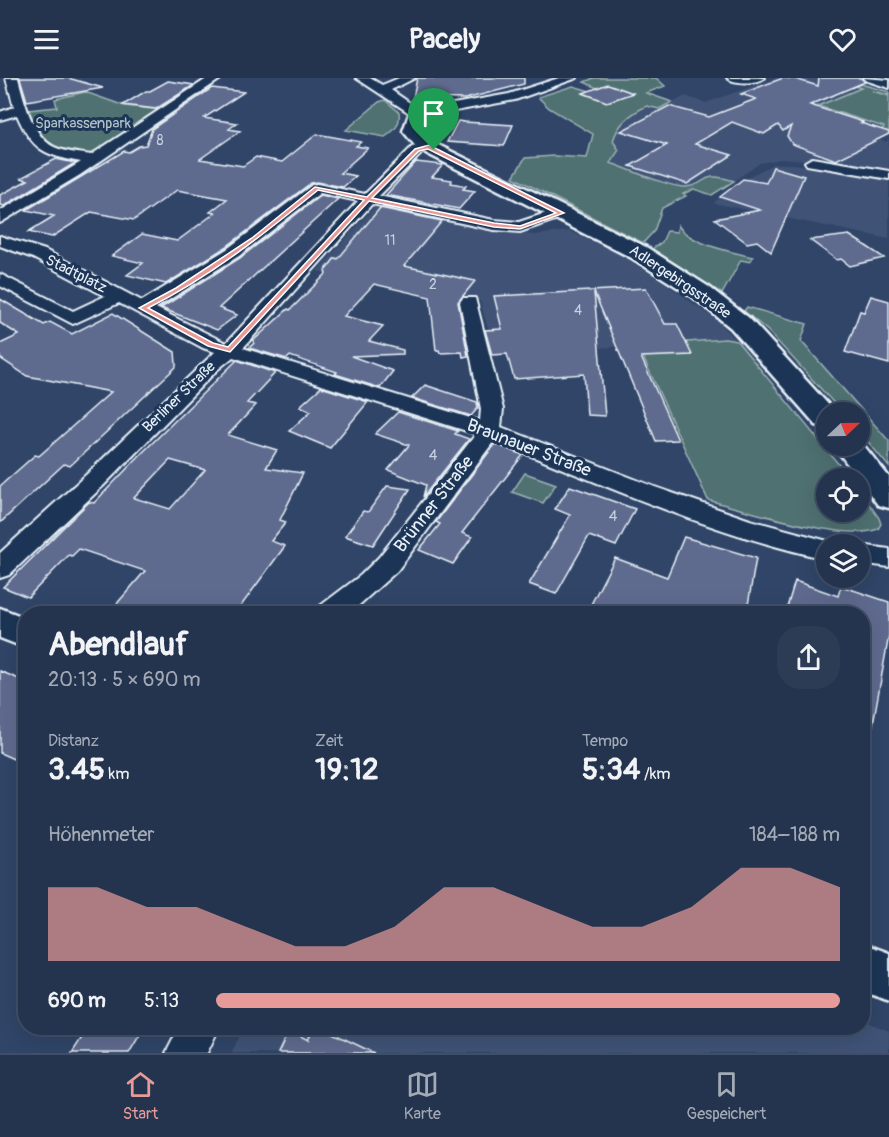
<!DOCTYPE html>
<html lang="de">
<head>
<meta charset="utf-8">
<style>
  body { margin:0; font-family:Pangolin,sans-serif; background:#2c3c55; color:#f1f3f6; height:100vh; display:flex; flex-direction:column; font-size:22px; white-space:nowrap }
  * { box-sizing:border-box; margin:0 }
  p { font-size:20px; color:#a3aab6 }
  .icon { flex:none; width:33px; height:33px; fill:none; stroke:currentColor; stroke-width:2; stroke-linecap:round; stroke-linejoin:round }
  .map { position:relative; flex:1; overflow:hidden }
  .drawer { position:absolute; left:18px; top:528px; width:852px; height:429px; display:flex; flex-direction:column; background:#24344e; border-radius:24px; box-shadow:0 6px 24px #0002,0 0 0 2px #414f66 }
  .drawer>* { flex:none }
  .needle { width:39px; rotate:68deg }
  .tools { position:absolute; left:816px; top:324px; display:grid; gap:12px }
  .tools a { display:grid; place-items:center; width:54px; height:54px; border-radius:50%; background:#24344e; box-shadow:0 6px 24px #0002,0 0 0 2px #414f66; font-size:30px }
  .pin { position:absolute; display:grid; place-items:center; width:51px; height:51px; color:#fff; margin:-62px -26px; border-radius:50% 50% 50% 0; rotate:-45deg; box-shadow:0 0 6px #0007 }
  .pin .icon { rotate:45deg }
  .round { display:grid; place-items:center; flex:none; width:63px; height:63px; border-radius:24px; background:#2c3c55 }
  .headline { display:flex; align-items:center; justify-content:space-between; height:102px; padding:0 30px }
  h1 { font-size:33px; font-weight:800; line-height:45px }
  .metrics { display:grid; grid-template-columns:repeat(3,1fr); gap:9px; height:102px; padding:6px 30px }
  .metrics div { display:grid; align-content:center }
  .metrics b { font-size:30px; font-weight:800 }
  .metrics small { font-size:16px; font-weight:400 }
  .metrics p { font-size:16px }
  .chart { height:168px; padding:12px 30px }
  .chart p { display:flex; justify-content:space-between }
  .chart svg { width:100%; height:108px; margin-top:6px; fill:#e69b98; opacity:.7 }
  ul { padding:0 30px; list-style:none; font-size:20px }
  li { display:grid; grid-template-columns:96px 72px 1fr; align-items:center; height:45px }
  li i { height:15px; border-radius:8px; background:#e69b98 }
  header { display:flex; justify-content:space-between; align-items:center; height:78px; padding:0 30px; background:#24344e; font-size:27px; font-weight:800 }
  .tabs { display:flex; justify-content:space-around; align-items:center; height:84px; border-top:2px solid #414f66; background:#24344e; font-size:16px; color:#a3aab6 }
  .tabs a { display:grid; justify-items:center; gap:3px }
  .tabs .current { color:#e69b98 }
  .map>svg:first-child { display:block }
</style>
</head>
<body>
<header><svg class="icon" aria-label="menu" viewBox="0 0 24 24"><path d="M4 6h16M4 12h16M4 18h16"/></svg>Pacely<svg class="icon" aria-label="heart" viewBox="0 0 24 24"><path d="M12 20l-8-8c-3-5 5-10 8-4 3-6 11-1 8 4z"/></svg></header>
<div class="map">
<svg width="889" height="975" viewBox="0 0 889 975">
  <rect width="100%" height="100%" fill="#304568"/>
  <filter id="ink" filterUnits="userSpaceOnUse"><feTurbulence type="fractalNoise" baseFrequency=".0167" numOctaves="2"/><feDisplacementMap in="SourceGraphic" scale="12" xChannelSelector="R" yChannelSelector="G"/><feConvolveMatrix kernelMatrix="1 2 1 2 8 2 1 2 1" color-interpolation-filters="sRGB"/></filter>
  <g filter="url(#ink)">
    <path fill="#415377" d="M776,0H857L889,9V56L880,61L886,64L889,61V95L812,82L780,81L760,85L734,103L709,98L687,109L674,108L610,85L619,73L613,63L616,50L641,30L647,27L659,31L686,18L705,25Z
      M773,86H794L889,102V161L713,125L750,98Z
      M375,128L505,154L535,157L569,153L621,177L665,205L719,244L737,263L725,261L496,277L480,223L447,222L317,193Z
      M863,942L889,953V975H231L244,950H862Z"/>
    <path fill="#507171" stroke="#9cb1b4" stroke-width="1.5" d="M594,0H656L665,8L646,15L672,24L659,31L647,28C631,35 618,45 613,63L619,72L610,85C627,90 670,110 686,109C709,107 699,92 734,103L712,117L694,111L683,116L686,118L662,130L654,153L643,165L513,99L525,80L554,78L587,80L593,56L549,30L538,19L573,8L590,13L584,16L607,24L632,15L608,6L597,10L584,4Z
      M839,0L889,14V17L872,13L889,18V54L881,52L884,49L818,28L861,10L832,1Z
      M85,14L125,28L161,32L88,79C59,70 36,67 28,32L57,29L55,21Z
      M385,22L399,34C401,47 394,53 385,59L346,52L379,24Z
      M678,147C689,166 732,174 753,179L750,184L741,182L722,216L652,171L662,164L667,153L677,154Z
      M747,229L807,246L801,263L889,363V389L860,354V334H842L768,253L744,233Z
      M725,261L737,263L850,400H826V434H860V413L879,440L881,446L878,451C847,464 744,432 708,422L638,268Z
      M525,395L556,406L543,425L512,414Z"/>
    <path fill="#5e6b8f" stroke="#e8f1f8" stroke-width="1.5" fill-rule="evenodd" d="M20,0H68L103,10L27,23Z
      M417,0H524V6L465,21L413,20Z
      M783,0L795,1L818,8L819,0H861L865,4L810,27L863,44L861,45L889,54V56L836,82L792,66L787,58L791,48L783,53L778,47L764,56L732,44L695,66L732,77L687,106L630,88L667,67L621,53L669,28L709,39L756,21L741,16Z
      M168,3L194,7L156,31L123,27L146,13H150Z
      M608,6L633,15L607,24L583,15Z
      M212,10L244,14L204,40L237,45L229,51L240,53L200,81L243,88L256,79L282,84L317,56L361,64L356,68L368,70L340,95L356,98L343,109L317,104L311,105L226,169L166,206L127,197L143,185L112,178L142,156L177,163L215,135L210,134L227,121L177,112L134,142L91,134L52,159L28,154L54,138L26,132L124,73L129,74L139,68L146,67L152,51Z
      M458,43L464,44L513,47L504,68L447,64Z
      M56,81L75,85L4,128L0,127V117L28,102L21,100Z
      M416,84L443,87L432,99L452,102L451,105L466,108L463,111L475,113L459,131L386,117Z
      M773,89L804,98L771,174L757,163L747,165L715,141L760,132L720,119L743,101L766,105Z
      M321,117L338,121L219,230L237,237L217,252L161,230L240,180Z
      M380,130L442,143L404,188L475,203L458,224L468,278L463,279L462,274L440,275L439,272H436L430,219L374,206L344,238L383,248L369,263L403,272V276L351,278L393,293L380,310L335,296L337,294L290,278L287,281L249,270L254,265L253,263L288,231L290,232L326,196L325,193L335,180L338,181Z
      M849,157L866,168L884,180L850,188L841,181L837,182L810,162Z
      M646,210L665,246H677L692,277L641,279L678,362L656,363L594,214L605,338L587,337L584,296L514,301L507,276L492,277L485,252L502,251L494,218Z
      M871,218L889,223V286L845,274L860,233L864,234Z
      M0,221L44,247L50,244L72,256L113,235L175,274L176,286V289L70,388L64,386L0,445V408L35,377L39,378L111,314L27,298L0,280V266L19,257L0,245Z
      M237,282L275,295L247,325L256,327L228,357L277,372L266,390L303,395L280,442L286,444L271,463L285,468L235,536H108L145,493L79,471L72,478L69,477L28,519L3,509L89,424L94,425L143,374ZM170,382L205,392L170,431L134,420Z
      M425,307L477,324L478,330L471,338L412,320Z
      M321,309L368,324L330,370L289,353L311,333L300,328Z
      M398,334L458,353L455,356L469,361L423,419L426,407L388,392L409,367L375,356Z
      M495,366L523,377L462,455L472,459L453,486L419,472L440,446L436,444Z
      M387,408L410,411L373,467L345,458L363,433L368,434Z
      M570,408L635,431L616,468L589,458L556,516L529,506L570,437L555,431Z
      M684,459L756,480L748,527L742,536H704L689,528L686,536H586L615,480L667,499Z
      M795,503L838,518L841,508L889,524V557L871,657H862V536H785Z
      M0,593L26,604V674L18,683L0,675Z
      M88,950H144L129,975H72Z
      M313,950H322L374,975H278L289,952L308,962Z"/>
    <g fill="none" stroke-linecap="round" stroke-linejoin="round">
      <defs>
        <path id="street" d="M6,0H18C24,22 32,58 54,69C65,74 79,75 91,77L208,0H222L80,97L0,145V133L81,84C44,77 32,72 17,37L0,42V34L14,29Z
          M356,0H370L382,7L399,0H415L391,12L420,32L509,16L559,0H577L515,22L417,40Z
          M727,0H764C756,6 735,6 727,0Z
          M863,0L889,2V10L865,2Z
          M429,65L436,69L434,72L422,75L379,118L494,142L519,144L561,130L569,135L566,138L520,154L494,152L372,126L243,270L480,343L481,331L460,224L463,220H475L503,331L501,349L655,409L750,442L835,465L826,466V481C712,456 602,406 494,363L397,493L349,536H317L320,528L361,497L379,479L476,356L233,279L217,292L103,408L9,497L0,500V475L87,396L215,274L203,270L119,225L73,246L0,208V196L73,233L105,218L33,180L0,168V158L45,172L142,223L227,171L312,107L317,106L365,116L412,69ZM320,115L358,123L226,265L156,230L239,178Z
          M812,80L889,93V101L807,87L805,84Z
          M860,467L889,471V489L860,485Z
          M179,950H219L207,975H166Z"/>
        <path id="secondary" d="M417,31L425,36L421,52L430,63L646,169L709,209L749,240L835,334H826V350L816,347L731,250L693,219L630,179L418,71L403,53L409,36Z
          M860,363L889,399V430L878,427L834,368H860Z
          M0,530L26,540V570L0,560Z
          M862,865L889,875V923L862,913Z"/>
      </defs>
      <use href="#street" stroke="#e8f1f8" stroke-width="4"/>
      <use href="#secondary" stroke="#e8f1f8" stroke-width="5"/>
      <use href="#street" fill="#1d3557" fill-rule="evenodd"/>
      <use href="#secondary" fill="#1d3557" fill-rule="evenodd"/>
    </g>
  </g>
  <path fill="#e69b98" stroke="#fff" stroke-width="1.5" fill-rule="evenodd" d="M429,67L564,135L520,151L494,149L369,123L230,274L208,268L139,230L176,210L252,160L315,109L367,119L415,71ZM428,71L556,135L520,148L494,145L372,120L419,73ZM318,112L364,122L228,269L213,265L148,230C210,199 264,156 318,112Z"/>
  <g text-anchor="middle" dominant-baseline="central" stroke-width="6" stroke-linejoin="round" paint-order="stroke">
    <g font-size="14" fill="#c6d0de">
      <text x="160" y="62">8</text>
      <text x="390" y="162">11</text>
      <text x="433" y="206">2</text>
      <text x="578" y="232">4</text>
    </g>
    <g font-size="15" fill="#b3c4c9" stroke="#1d3557">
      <text x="83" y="45">Sparkassenpark</text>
    </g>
    <g font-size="15" fill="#e8f1f8" stroke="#1d3557">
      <text transform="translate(76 196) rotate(27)">Stadtplatz</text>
      <text transform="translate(680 204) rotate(34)">Adlergebirgsstraße</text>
      <text transform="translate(179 319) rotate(-44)">Berliner Straße</text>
    </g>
    <g font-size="15" fill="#c6d0de">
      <text x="433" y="377">4</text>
      <text x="613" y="438">4</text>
    </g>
    <g font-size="18" fill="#e8f1f8" stroke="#1d3557">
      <text transform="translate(529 370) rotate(21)">Braunauer Straße</text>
      <text transform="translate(434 426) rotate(-52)">Brünner Straße</text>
    </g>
  </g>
</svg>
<div class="tools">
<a><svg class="needle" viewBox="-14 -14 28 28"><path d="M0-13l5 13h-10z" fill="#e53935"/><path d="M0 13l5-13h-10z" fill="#a3aab6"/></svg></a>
<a><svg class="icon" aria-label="locate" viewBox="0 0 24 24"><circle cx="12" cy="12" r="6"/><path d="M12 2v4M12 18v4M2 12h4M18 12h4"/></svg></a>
<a><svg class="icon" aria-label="layers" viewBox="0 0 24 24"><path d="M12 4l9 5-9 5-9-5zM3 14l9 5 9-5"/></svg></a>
</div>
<div class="pin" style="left:434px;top:72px;background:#1e9e55"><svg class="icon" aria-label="arrive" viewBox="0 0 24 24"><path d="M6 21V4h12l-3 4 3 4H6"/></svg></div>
<section class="drawer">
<div class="headline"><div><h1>Abendlauf</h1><p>20:13 · 5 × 690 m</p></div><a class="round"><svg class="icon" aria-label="share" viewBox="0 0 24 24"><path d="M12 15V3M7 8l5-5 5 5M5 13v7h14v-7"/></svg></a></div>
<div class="metrics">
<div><p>Distanz</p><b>3.45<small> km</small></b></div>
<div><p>Zeit</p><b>19:12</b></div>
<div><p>Tempo</p><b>5:34<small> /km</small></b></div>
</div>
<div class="chart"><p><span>Höhenmeter</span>184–188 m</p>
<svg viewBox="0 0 160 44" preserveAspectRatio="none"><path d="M0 44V14L10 14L20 22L30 22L40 30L50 38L60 38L70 30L80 14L90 14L100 22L110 30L120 30L130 22L140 6L150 6L160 14V44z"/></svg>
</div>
<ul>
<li><b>690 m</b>5:13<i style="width:100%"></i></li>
</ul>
</section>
</div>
<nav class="tabs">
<a class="current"><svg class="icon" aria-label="home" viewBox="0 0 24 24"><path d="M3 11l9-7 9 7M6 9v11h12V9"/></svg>Start</a>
<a><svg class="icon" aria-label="map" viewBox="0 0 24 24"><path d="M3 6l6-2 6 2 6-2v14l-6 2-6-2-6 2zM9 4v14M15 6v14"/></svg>Karte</a>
<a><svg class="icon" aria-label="saved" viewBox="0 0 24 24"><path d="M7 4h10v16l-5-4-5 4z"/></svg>Gespeichert</a>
</nav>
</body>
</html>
